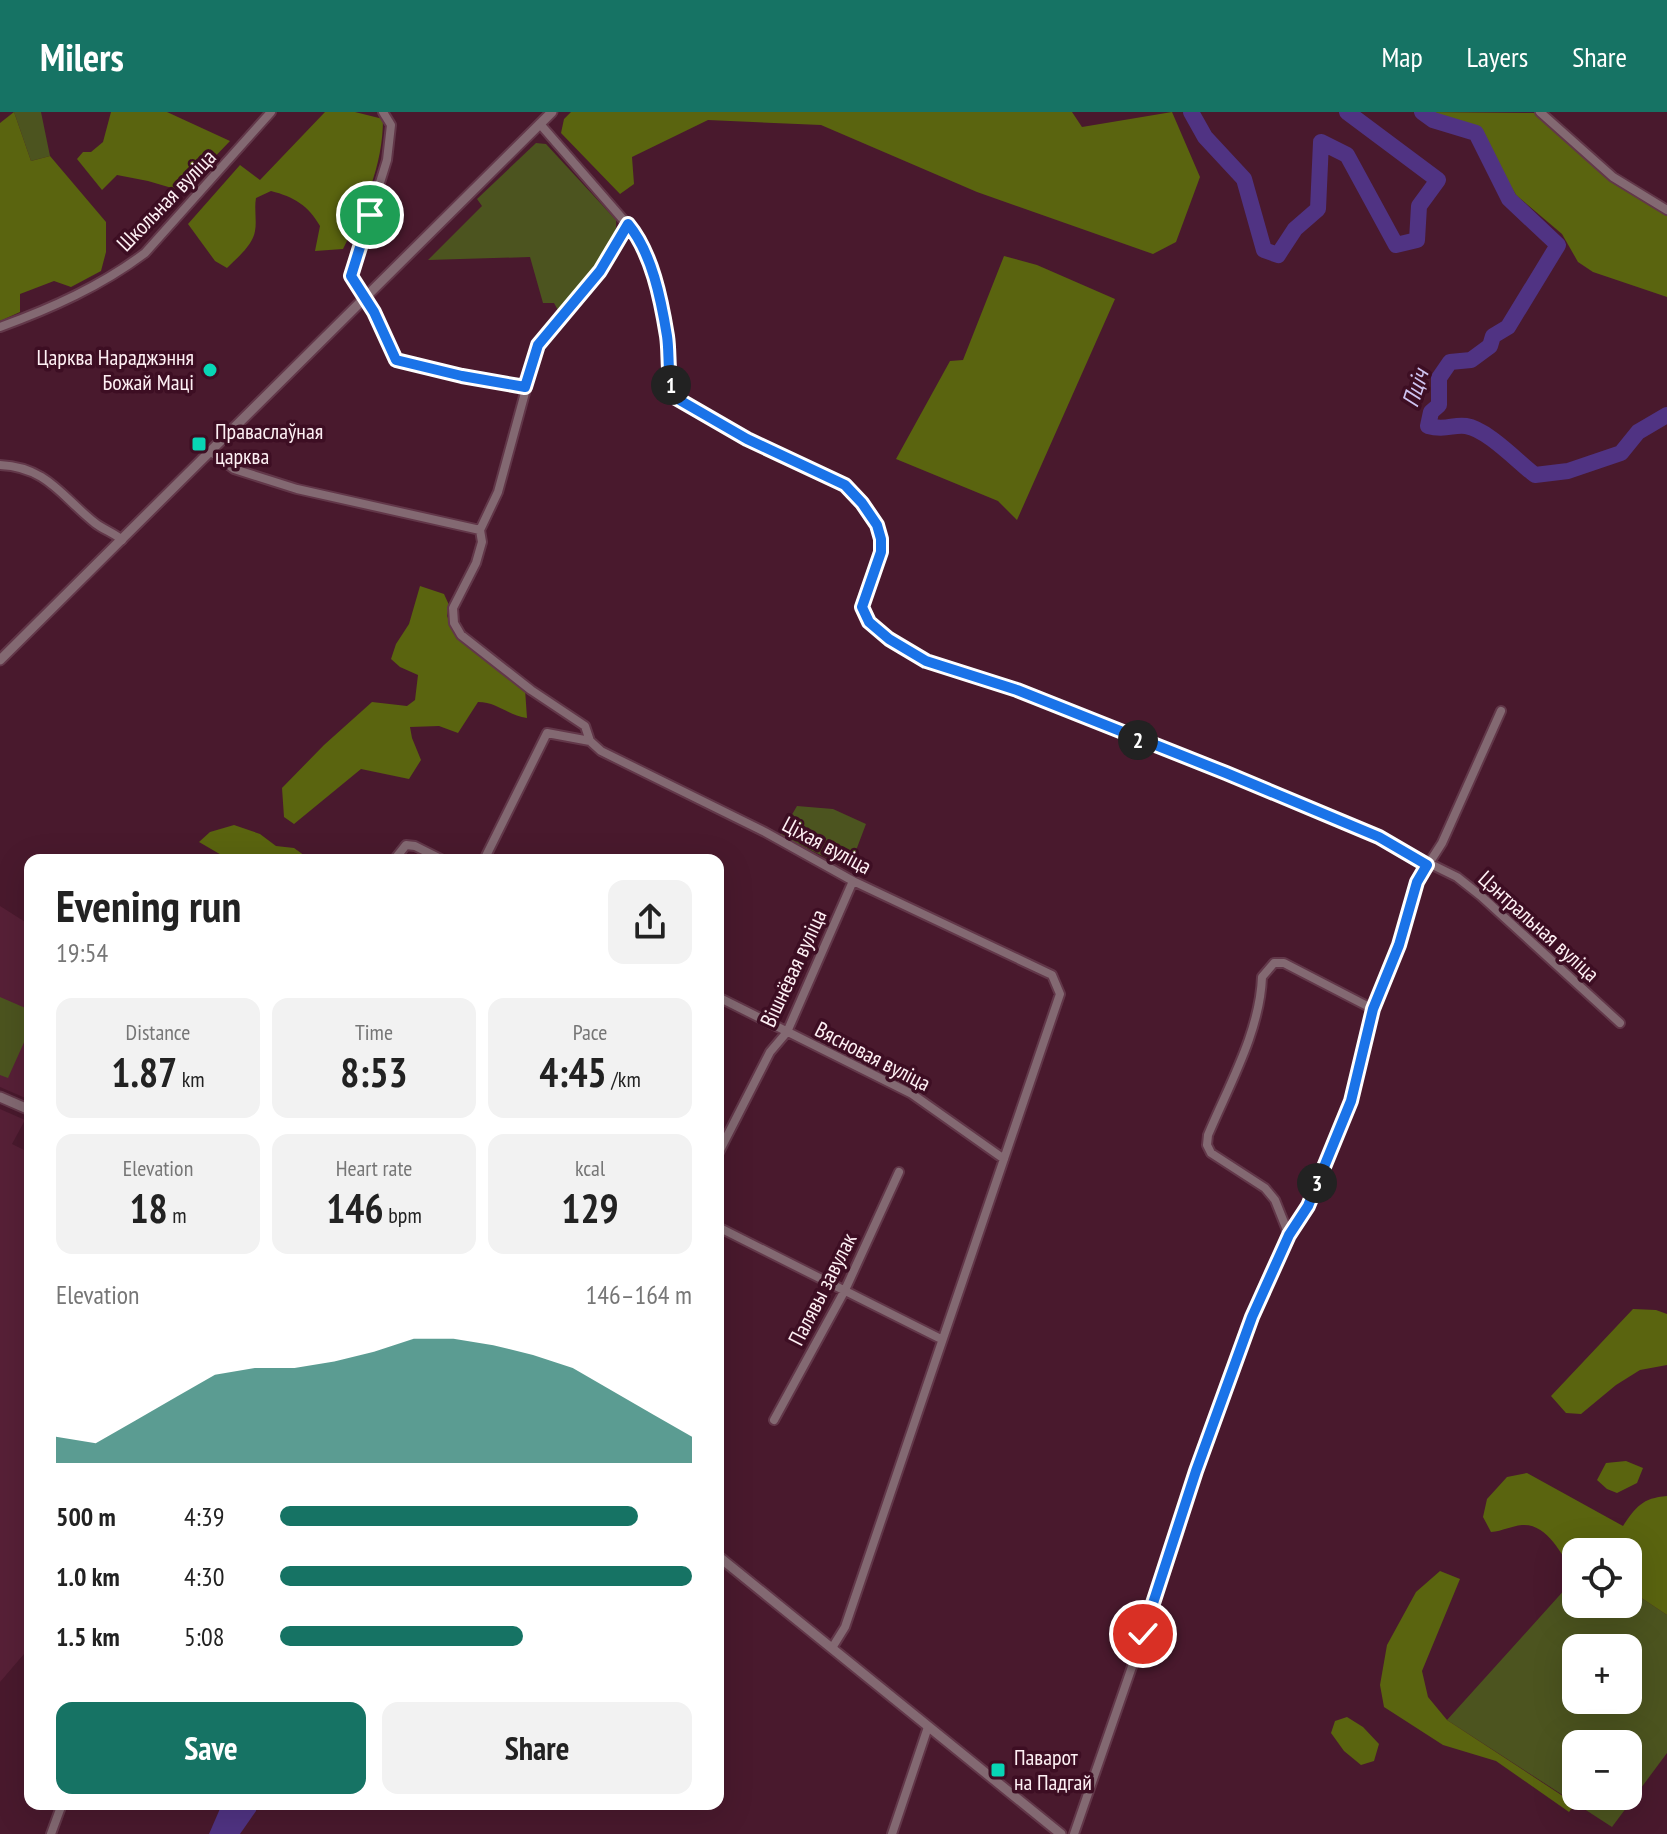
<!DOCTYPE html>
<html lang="en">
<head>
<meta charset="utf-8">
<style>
  body { margin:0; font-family:"PT Sans Narrow",sans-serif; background:#f2f2f2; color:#222; height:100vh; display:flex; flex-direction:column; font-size:30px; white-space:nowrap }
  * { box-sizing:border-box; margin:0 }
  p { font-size:26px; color:#767676 }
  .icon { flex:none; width:44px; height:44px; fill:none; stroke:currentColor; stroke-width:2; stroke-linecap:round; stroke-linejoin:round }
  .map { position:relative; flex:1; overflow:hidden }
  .sheet { position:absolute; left:24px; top:742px; width:700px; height:956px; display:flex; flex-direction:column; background:#fff; border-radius:16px; box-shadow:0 8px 32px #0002 }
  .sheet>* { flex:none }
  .tools { position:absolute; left:1562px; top:1426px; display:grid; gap:16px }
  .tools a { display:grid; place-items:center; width:80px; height:80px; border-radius:16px; background:#fff; box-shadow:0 8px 32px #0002; font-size:40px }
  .pin { position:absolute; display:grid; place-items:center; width:68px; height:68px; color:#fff; margin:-34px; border:4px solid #fff; border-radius:50%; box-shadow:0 2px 8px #0007 }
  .km { position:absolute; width:40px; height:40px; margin:-20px; border-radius:50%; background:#222; color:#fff; font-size:22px; line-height:40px; text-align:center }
  .round { display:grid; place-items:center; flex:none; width:84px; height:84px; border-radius:16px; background:#f2f2f2 }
  .head { display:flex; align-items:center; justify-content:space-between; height:136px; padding:0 32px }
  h1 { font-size:44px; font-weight:600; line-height:60px }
  .metrics { display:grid; grid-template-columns:repeat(3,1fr); gap:12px; height:136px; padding:8px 32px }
  .metrics div { display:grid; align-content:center; border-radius:16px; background:#f2f2f2; text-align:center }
  .metrics b { font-size:40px; font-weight:600 }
  .metrics small { font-size:22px; font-weight:400 }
  .metrics p { font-size:22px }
  .chart { height:224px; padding:16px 32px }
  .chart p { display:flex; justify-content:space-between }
  .chart svg { width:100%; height:144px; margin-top:8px; fill:#167364; opacity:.7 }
  .action { display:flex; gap:16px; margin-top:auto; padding:16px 32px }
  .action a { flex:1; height:92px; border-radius:16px; background:#167364; color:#fff; font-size:32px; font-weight:600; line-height:92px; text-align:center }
  .action a+a { background:#f2f2f2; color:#222 }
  ul { padding:0 32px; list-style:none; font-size:26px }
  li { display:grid; grid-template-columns:128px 96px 1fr; align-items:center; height:60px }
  li i { height:20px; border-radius:10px; background:#167364 }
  header { display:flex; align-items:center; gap:48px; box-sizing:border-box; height:112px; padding:0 40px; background:#167364; color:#fff }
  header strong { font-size:38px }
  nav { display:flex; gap:44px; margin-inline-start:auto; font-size:28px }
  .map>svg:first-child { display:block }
</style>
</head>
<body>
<header>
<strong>Milers</strong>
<nav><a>Map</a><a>Layers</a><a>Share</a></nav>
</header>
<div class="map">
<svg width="1667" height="1722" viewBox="0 0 1667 1722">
  <rect width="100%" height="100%" fill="#49192d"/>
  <path fill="#572037" d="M0,794L30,813V988L0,975Z
    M0,997L25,1008L12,1032L30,1041V1535L0,1570Z"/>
  <path fill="#4c541f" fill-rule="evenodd" d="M14,0H41L50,44L31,49Z
    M536,31L546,32L616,108C619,142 580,177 560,202L554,191H543L530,145L428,148L482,94L477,87Z
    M797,694L833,697L866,712L849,757L780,723Z
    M0,885L30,898V917L8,966L0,963Z
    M1576,1465V1492H1628V1477L1667,1503V1641L1612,1715L1447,1608ZM1576,1536H1628V1588H1576ZM1576,1632H1628V1684H1576Z"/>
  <path fill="#5a640f" d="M14,0L31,49L50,44L106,110V140L101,159L71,175L54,169L20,182V200L0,209V11Z
    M111,0H167L230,29L182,79L148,69L117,63L102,78L77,47L83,40H91L103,30Z
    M325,0H355L383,7C383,54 364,95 343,137L315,139L320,114C308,93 294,85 271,79L256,86C254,97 257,109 255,119C253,133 237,146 227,156L215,149L188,112L240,53L260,68Z
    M571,0H1072L1082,15L1172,0L1200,65L1176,130L1153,142L977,80L821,13L708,8L632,45L634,72L620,82L561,21L564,7Z
    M1426,0L1537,1L1609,66L1667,104V185L1593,160L1578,150L1562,122L1516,83L1478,19L1435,7Z
    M1004,144L1037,153L1115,187L1017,408L998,389L896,347L950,249L963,248Z
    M420,474L444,482L449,493L447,504L454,519L525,577L527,606C507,603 497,590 478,590L458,621L439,614L410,615L412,626L421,648L409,667L361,657L294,712L284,705L282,676L324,633L372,590L407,594L415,588L418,563L400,555L391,547L396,532L409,512Z
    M234,713L260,722L276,734L294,736L308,746L317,748H230L199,730L210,720Z
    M1633,1197L1656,1198L1667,1202V1253L1640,1258L1616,1273L1581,1302L1566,1301L1551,1284Z
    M1626,1349L1643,1356L1637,1371L1617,1381L1607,1377L1597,1368L1606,1351Z
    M1527,1361L1623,1414C1636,1395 1642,1386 1667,1384V1503L1628,1477V1440H1576V1459L1573,1460C1562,1443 1547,1411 1522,1413C1511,1414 1503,1419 1491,1420L1483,1405L1487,1387L1507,1365Z
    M1440,1459L1460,1467L1422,1559L1428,1585L1447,1608L1575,1692L1569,1700L1496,1649L1443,1633L1384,1595L1380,1573L1387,1533L1416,1480Z
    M1347,1605L1363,1615L1379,1632L1374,1649L1361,1653L1344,1639L1331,1621L1335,1609Z"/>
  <path fill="#503383" d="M222,1692H257L256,1699L240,1722H209Z"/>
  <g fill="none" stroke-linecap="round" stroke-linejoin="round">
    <path stroke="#503383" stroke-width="16" d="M1191,0L1205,25L1244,67L1264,138L1278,143L1295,117L1318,97L1321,30L1347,43L1396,133L1417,128L1419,94L1438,68L1347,0
      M1422,0L1433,8L1476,21L1509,87L1558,133L1508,215L1493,224L1490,234L1471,248L1450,250L1439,266V293L1431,300L1428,314C1446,319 1453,312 1466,314C1487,317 1518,350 1535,363L1568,359L1621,341L1638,320L1667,303"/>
    <defs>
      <path id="minor" d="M383,0L391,13L387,48L351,164L374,200L396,248L462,264L525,275
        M1540,0L1613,65L1667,98
        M540,12L634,120C651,152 661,188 666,223C670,244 666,267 676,286L747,327L845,373L862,391L877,413L881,427V440L862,495L869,510L881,521L926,549L1017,578L1345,710L1457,765L1481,784L1620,911
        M0,215C52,196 101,174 145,141L271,0
        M210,339L234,357L297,377L480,418
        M0,353C47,355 62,385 95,411C104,418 114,421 122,428
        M590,629L601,639L765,720L853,769L1052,863L1060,882L845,1515L832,1536
        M590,629L585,614L531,578L461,523L454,511L453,496L476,451L482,430L480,418L498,380L538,233L600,159L628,112
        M394,748L406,733L415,734L443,748
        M484,748L547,621L590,629
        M718,885L912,982L1004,1047
        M718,1042L770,940L787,920L853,769
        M718,1115L941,1227
        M1289,1123L1275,1088L1265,1076L1211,1041L1207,1033L1208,1023C1229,973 1260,919 1262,865L1274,851H1284L1373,897
        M774,1308L845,1178L899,1060
        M51,1722L62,1692
        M892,1722L928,1615
        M1074,1722L1178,1422L1196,1359L1252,1205L1289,1123L1308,1094L1351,989L1373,897L1399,833L1417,770L1442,731L1501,599"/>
      <path id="tertiary" d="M0,548L552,0
        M0,985L30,998
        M718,1444L1061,1722"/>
    </defs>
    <use href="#minor" stroke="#623749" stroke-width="12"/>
    <use href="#tertiary" stroke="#623749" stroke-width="13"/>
    <use href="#minor" stroke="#836972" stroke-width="8"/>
    <use href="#tertiary" stroke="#836972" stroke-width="9"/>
  </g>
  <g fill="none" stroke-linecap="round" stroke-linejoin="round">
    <defs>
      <path id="route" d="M370,103L351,164L374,200L396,248L462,264L525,275L538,233L600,159L628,112C652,141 661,187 667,224C670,244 666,267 676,286L747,327L845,373L862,391L877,413L881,427V440L862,495L869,510L889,527L926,549L1017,578L1226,661L1379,725L1427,753L1417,770L1399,833L1373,897L1351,989L1308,1094L1289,1123L1252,1205L1196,1359L1143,1522"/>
    </defs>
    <use href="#route" stroke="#fff" stroke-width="16"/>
    <use href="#route" stroke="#1a73e8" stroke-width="10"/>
  </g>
  <g fill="#08d5b5" stroke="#3d0e23" stroke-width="3">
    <circle cx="210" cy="258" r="8"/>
    <rect x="191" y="324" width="16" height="16" rx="4"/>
    <rect x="990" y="1650" width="16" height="16" rx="4"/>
  </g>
  <g text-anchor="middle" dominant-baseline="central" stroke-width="7" stroke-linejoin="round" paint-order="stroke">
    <g font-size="22" fill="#fef0f4" stroke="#3d0e23">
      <text transform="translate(166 88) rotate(-46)">Школьная вуліца</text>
      <text transform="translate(827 733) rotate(28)">Ціхая вуліца</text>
      <text transform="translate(1539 814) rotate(42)">Цэнтральная вуліца</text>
      <text transform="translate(793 856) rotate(-65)">Вішнёвая вуліца</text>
      <text transform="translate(873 944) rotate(27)">Вясновая вуліца</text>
      <text transform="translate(822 1177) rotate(-63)">Палявы завулак</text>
    </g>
    <g font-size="22" fill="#fef0f4" stroke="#3d0e23" text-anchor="start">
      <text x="194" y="245" text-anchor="end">Царква Нараджэння<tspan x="194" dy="25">Божай Маці</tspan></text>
      <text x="215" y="319">Праваслаўная<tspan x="215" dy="25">царква</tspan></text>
      <text x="1014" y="1645">Паварот<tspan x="1014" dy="25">на Падгай</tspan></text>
    </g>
    <g font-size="24" font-style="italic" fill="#cfc4f1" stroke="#3d0e23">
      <text transform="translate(1415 276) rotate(-72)">Пціч</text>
    </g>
  </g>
</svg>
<div class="tools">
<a><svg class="icon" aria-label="locate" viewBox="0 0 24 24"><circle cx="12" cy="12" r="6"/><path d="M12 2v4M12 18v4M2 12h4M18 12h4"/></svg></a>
<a>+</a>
<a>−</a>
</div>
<div class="pin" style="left:370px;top:103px;background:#1e9e55"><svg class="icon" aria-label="arrive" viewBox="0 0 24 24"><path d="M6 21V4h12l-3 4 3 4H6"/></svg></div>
<div class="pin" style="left:1143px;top:1522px;background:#d93025"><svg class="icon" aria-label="check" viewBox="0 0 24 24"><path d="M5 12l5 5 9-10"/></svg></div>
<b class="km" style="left:671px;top:273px">1</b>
<b class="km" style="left:1138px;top:628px">2</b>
<b class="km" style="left:1317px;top:1071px">3</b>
<section class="sheet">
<div class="head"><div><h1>Evening run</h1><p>19:54</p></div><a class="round"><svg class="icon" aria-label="share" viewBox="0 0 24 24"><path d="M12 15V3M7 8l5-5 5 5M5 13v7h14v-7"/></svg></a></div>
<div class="metrics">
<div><p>Distance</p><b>1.87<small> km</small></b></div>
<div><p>Time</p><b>8:53</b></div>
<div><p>Pace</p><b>4:45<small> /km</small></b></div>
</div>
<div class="metrics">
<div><p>Elevation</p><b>18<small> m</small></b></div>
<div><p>Heart rate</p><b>146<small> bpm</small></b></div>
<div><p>kcal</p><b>129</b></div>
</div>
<div class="chart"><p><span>Elevation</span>146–164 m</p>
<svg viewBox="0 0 160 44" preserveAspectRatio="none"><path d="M0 44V36L10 38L20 31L30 24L40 17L50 15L60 15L70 13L80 10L90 6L100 6L110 8L120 11L130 15L140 22L150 29L160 36V44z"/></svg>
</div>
<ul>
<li><b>500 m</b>4:39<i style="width:87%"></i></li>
<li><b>1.0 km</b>4:30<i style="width:100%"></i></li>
<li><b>1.5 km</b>5:08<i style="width:59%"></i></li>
</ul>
<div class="action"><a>Save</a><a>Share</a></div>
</section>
</div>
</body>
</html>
